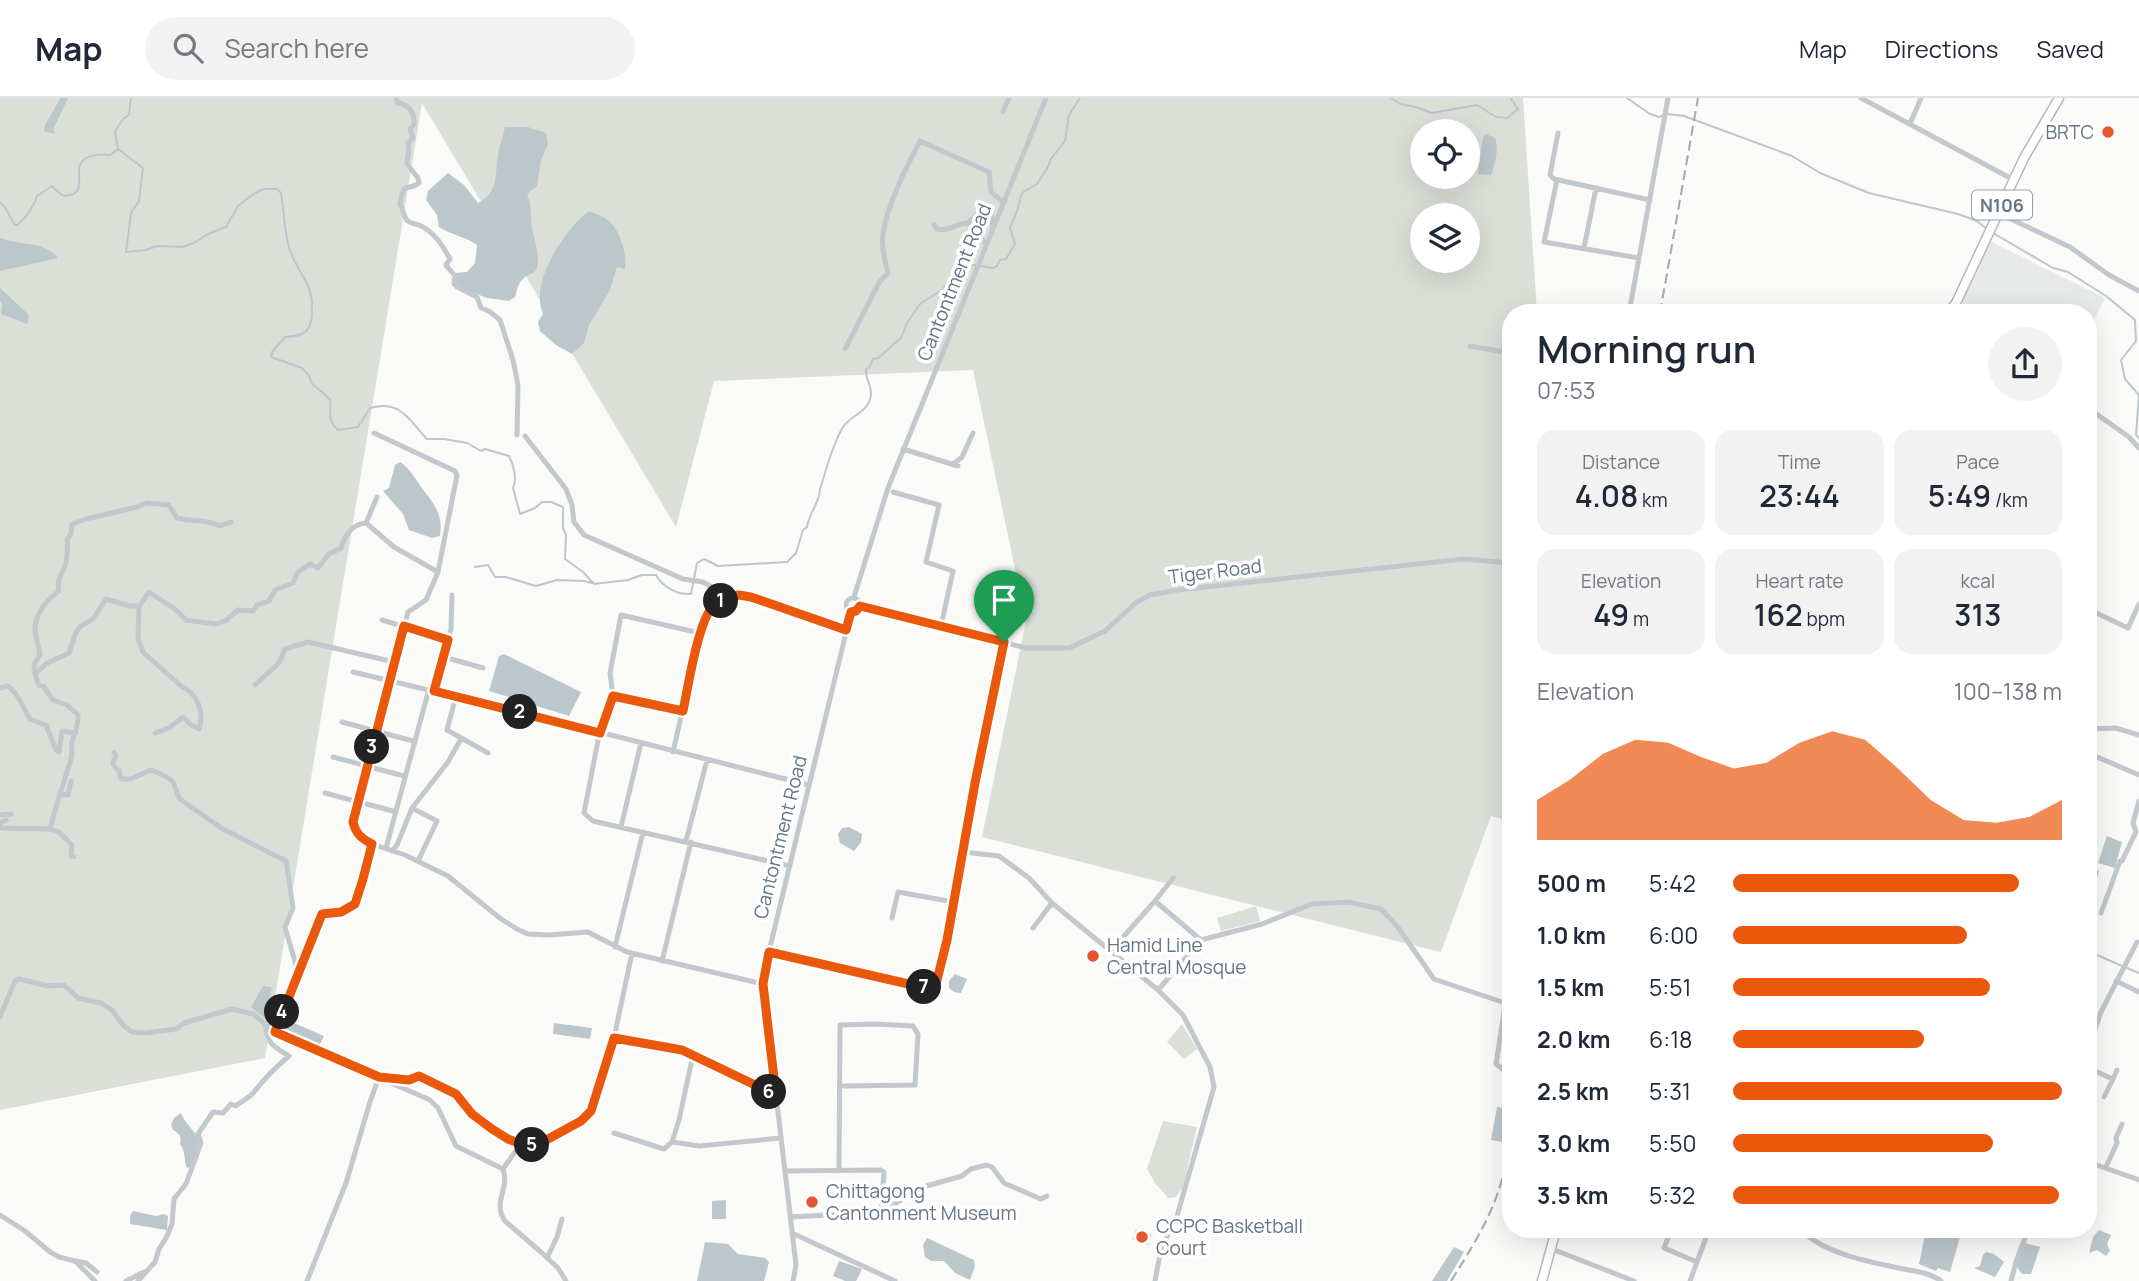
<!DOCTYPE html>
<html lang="en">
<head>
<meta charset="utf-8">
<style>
  body { margin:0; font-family:Manrope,sans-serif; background:#f2f2f3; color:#1f2937; height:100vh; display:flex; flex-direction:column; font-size:26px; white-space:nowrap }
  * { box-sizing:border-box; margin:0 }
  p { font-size:23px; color:#747a83 }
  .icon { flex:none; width:38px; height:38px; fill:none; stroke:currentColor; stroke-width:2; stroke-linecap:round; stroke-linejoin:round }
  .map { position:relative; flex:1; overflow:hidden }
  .side { position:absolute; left:1502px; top:206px; width:595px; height:934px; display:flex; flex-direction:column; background:#fff; border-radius:28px; box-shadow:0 7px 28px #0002 }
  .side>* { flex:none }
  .fabs { position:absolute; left:1410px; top:21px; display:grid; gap:14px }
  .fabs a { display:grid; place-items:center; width:70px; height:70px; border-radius:50%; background:#fff; box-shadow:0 7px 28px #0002; font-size:35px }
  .pin { position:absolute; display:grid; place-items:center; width:60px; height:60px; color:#fff; margin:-72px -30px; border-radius:50% 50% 50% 0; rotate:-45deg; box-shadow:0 0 7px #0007 }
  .pin .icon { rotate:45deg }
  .km { position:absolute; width:35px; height:35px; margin:-18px; border-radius:50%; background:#222; color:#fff; font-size:19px; line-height:35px; text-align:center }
  .round { display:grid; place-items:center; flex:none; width:74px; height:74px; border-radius:37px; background:#f2f2f3 }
  .headline { display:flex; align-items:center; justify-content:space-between; height:119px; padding:0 35px }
  h1 { font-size:38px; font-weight:600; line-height:52px }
  .figures { display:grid; grid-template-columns:repeat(3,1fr); gap:10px; height:119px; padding:7px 35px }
  .figures div { display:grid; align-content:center; border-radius:18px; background:#f2f2f3; text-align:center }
  .figures b { font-size:30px; font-weight:600 }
  .figures small { font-size:19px; font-weight:400 }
  .figures p { font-size:19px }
  .chart { height:196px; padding:14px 35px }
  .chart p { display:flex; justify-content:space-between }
  .chart svg { width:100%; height:126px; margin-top:7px; fill:#ea580c; opacity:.7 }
  ul { padding:0 35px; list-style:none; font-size:23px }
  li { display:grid; grid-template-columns:112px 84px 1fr; align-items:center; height:52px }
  li i { height:18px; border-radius:9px; background:#ea580c }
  header { display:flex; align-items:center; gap:42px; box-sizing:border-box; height:98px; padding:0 35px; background:#fff; border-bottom:2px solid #e0e1e3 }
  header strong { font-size:33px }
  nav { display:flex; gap:38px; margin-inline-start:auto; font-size:24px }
  .search { width:490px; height:63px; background:#f2f2f3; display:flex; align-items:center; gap:18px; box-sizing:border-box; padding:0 24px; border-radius:38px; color:#747a83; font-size:26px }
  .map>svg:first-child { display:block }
</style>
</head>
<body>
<header>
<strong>Map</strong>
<div class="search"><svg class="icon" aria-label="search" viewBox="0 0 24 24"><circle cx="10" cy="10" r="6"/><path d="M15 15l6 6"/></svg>Search here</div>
<nav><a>Map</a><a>Directions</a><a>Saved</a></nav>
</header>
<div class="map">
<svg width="2139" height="1183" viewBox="0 0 2139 1183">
  <rect width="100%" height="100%" fill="#fafaf8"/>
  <path fill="#e8e9e9" d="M1990,143L2105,200L2088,235V215H1955Z"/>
  <path fill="#dadfd7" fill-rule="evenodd" d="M0,0H1523L1537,215H1510V723L1491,718L1441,854L982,739L1026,523L973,272L714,283L676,429L422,5L265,960L0,1012ZM1423,33H1468V79H1423ZM1423,117H1468V163H1423Z
    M1256,808L1260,823L1221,833L1217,820Z
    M1182,926L1197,951L1184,961L1167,944Z
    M1163,1023L1197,1029L1183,1089L1176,1099L1168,1100L1155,1085L1147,1071Z
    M1136,1131L1152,1136L1148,1147L1132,1142Z"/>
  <path fill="#bbc7cb" d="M60,0H68L53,32L55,36L44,33C44,24 56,11 60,0Z
    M505,29H528L546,35L548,46L541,62L537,88L527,96C532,108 530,118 532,130C534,140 540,157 537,169C536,175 530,176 525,179C518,184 517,192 515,199L509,203L487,200L456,188V175L467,174L475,165L477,147C465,138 451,137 439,129L437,117L426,102L428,93L448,75L464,87L478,105C499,94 495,76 498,56C500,47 503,38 505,29Z
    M1486,36L1495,40C1499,52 1495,66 1491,77L1478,76L1483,39Z
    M589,113C594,115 600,117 605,120C620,130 627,154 625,171L617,169L610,192L589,227L584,245L572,256L556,247L540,233L538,224L543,216C529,184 565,131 589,113Z
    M0,140C18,148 44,142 58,160L0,173Z
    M0,190L29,217L27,226L1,216L2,206L0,203Z
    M400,364C409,370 413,377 419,386C431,403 444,414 440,438L432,440L409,432L403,416L383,393L389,390L395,367Z
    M504,556L581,594L569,618L489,593L499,558Z
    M849,729L862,736L861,744L854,753L840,745L838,736L842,730Z
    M2107,738L2122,744L2115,770L2098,765Z
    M2088,770L2099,773L2088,809Z
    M955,876L967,881L961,895L954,894L949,890V883Z
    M263,888L272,889L266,921L251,909Z
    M287,922L324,938L318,950L282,934Z
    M554,925L592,930L590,941L553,936Z
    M1497,1009L1509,1011L1503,1044L1491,1042Z
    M181,1015C184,1025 200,1037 199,1045C198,1053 193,1062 190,1069L187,1070C183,1062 187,1056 180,1046C182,1039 179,1035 173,1032L171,1027L174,1020Z
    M726,1102V1121H712V1103Z
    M133,1113L156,1118L164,1116L168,1118L167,1132L130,1126V1118Z
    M1926,1132H1946L1961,1136L1950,1174L1938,1170L1936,1173L1919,1166Z
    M2099,1132L2111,1137L2107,1146L2110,1153L2106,1158L2097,1152L2089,1155L2093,1139Z
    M927,1140L974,1162L975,1168L970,1182L955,1175L944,1163H931L925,1159L923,1147Z
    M705,1144L728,1146L738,1156L765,1160L769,1164L764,1183H697Z
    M2025,1145L2040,1149L2031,1176H2022L2017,1169Z
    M1454,1149L1464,1154L1447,1183H1432Z
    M1986,1154L1994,1156L2004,1164L1995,1179L1974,1170L1980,1168L1983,1157Z
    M839,1163L862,1171L856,1183H845L833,1178Z"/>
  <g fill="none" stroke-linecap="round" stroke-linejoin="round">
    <path stroke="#bbc7cb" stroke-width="2" d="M1391,0L1400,6L1416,9L1432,15L1477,7L1496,19L1507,20L1518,11L1511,1L1512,0
      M1627,0L1650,16L1659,19L1662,18
      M1667,16L1684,18L1792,58L1820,75L1869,95L1958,116L1977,123L1988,132
      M118,51L115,34L123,21L129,17L131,0
      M0,105L5,109L14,126L17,127C25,121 34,108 37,98L52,88C58,94 61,100 71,97C85,92 76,77 80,67C84,56 101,56 110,57L118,51L143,70L139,103L131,115L126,154L146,152L157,148L182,149L196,144L206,137L226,129L238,108L255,95L264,91H277L281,95C284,113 284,132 289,149C293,164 302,175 308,188C312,197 312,205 312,214C312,233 303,239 285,239L272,254L271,259L302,270L309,278L312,286L330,301C332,313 326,322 338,332L358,329L370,310C400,301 409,322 427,341H444L467,345L481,353L485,351L509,358C514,367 517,381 513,390L520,416L535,410L542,404H551L563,409V430L566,437L565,461L583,474L594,486L628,482L642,477H656C663,489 677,497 691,496L697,465L704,461L718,468L787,464L796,455L803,432L807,429C809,415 820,404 820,391C827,370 832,347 843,329C851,317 869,314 871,297C872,288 865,281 866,271L869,270L873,261L878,260L901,240L907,225L920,206L943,191L959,168L962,165L993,170L997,168L1000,162L1006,161L1015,146L1010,130L1017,113L1022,95L1037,86L1049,67L1050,62L1065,43L1069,17L1080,0
      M1993,135L2053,170L2068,174L2106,198L2135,222L2136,243L2121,262L2125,281L2139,297L2136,337L2139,340
      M475,469L488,467L495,479H506L536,488L557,482L584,483L592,485
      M2088,853L2122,868
      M2127,870L2139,875"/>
    <defs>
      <path id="highway" d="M1948,215L1956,205L2024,60L2059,0
        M1542,1183L1556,1132"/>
    </defs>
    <use href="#highway" stroke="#b4b9bd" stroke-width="11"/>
    <path stroke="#c3c8cc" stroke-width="5" d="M396,0L397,4C408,7 415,13 414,26L410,31L413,40L408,45L409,50L407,66L418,80L419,85L414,88L405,90L402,95L400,106C403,111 403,116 406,121C409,126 415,125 421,128C435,135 443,148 450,161L446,167L455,178L454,186L457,189L477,199L481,210L489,213L500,222L513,262L518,287L517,337
      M1861,0L2014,82
      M1003,13L1009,0
      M1910,26L1921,0
      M1558,35L1550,77L1554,81L1650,102
      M1557,82L1544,144L1639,160
      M1998,115L2070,149L2109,177L2139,193
      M968,125L982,110L989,109L991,112L993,130
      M934,127L937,131C949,134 956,125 968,125L986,146
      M1584,150L1596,90
      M1543,215L1554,213L1563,215
      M1629,215L1668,0
      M1470,248L1510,255
      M845,251L880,183L888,175C885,164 881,148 883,136C887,107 906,70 920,43L989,74L991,94L1004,105
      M1505,254L1510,228
      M2088,310L2129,339L2139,350
      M374,335L455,373L457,377L438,474L426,502L408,514L355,716L353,724L356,733L361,740L372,746L405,757L448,778L501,821L517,831L528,836L548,837L588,834L627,854L763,886
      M525,338L566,391L572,407L574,424L584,437L683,481L703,484L730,499
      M903,351L958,368
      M953,366L962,359L973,335
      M893,394L939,407L926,464L953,473L941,528
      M377,399L366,425L394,449L438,474
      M854,499L888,390L1046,0
      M846 507a7 7 0 1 1 14 0a7 7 0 1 1-14 0Z
      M139,508L138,541L143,554L181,588C197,595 205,614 199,631L191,627L183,619L169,630L155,635
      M860,508L1026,550H1069L1105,533L1137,504L1150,497L1178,492L1464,461L1510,465
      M2088,511L2128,530L2139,506
      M382,522L448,542
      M700,535L621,517L610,575L613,598L600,632L584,715L593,723L790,768
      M444,559L483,570
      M353,574L516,613L809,687
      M35,576L34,566L40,557C39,548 35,539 35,529C36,514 48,501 59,493C56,481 63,476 66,465C67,458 68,449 67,442L71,436L72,426L86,421L137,409L147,405L169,407L177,420C192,424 206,421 220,428L231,424
      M255,587L279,565L285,551L308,544L394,564
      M0,590L8,588C22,600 21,608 30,621L46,627L56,652L59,654L62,633L76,635
      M434,592L451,531L452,497
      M456,598L447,632L488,655
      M613,598L683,613
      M342,624L413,643
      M2088,631L2116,630L2139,637
      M673,654L700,535L707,517L714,506L730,499L739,497L751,499L847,532
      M114,655L116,658L113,665L116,671L119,672L121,681H131L151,672C158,675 168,678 173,684C176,690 176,695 180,701L221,730L286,763L293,810L285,829L298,874
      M2088,655L2139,677
      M333,659L404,678
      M60,695L68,697L71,683
      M325,695L393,713
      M412,710L448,664L461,641
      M0,717L11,716
      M0,725L6,722
      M621,729L641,645
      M0,730L50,731L59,734L72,747L71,758L74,759
      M50,731C56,707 64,684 71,661C73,656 71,650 72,644C74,634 79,628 78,617L67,607L53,602L43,588H39L35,576L47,565L69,555L76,534L81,528L93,521L106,501L130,508H139L149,494L175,511L186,522L216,526L225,523L238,512L253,513L257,507L269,503L275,492L293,485L298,474L310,466L318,470L329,456L341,450C345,437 352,426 366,425
      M686,743L707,662
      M386,750L429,591
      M392,753L397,747L412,710L437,723L418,763
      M964,754L999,758L1029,780L1052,805L1158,892L1183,917L1210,969L1214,989L1177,1118L1161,1151L1155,1183
      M1155,803L1173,780
      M2101,815L2120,763H2122L2136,734L2133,725L2139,703
      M892,820L898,794L954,804
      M1033,830L1052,805
      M615,849L643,734
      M769,854L927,890L936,886L947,842L976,683L1004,544
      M1110,854L1155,803L1201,842
      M632,855L614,940L683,952L776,997
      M662,863L691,744
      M2116,883L2139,894
      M1158,892L1201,842L1262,826L1312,806L1348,804L1381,811L1397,828L1434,881L1505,905
      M0,919L15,883L19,881L48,888L64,887L78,900L101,905L112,912L122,926L132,934L146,935L176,931L184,925L232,911L253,916L275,934L430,1002L438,1010L456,1048L503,1071C510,1091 492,1104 505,1123L542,1155L558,1170L566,1183
      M275,934L322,816L341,814L355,806L364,781L372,746
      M2088,952L2101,914L2137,844
      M2088,970L2113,981L2117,972
      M1505,973L1496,966L1510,876
      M2104,999L2113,981
      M614,1035L664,1051L672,1044L679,1022L693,957
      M672,1044L699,1048L781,1040
      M2088,1064L2139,1082
      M2106,1069L2117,1045L2116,1040L2122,1026
      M503,1071L520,1047
      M785,1073L881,1072L884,1074L881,1114
      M839,1073L840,927L875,926L913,928L918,936L915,987L844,988
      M0,1117L25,1133L50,1154L59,1159L75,1163L95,1183
      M790,1119L881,1114L923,1089L962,1078L971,1071L986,1067L992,1069L1004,1085L1041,1101L1047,1098
      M1671,1132L1664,1150L1697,1164L1690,1183
      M1802,1132C1822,1155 1870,1164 1899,1170C1913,1173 1929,1174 1941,1183
      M792,1135L895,1183
      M1552,1151L1634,1183
      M547,1160L557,1139L562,1121
      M76,1163L86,1165L97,1174
      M1697,1164L1709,1132
      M126,1183L144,1174
      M138,1183L155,1164L159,1151L166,1140L172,1126L174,1101L186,1086L201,1045L198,1036L213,1014L223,1015L231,1006L236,1008C241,1003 250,1000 254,994C264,981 276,969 289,958C275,949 266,946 266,927
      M307,1183L346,1085L370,1004L379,979L409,982L419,978L456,996L473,1016L492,1030L508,1041L528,1049L548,1041L581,1023L591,1013L614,940
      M793,1183L796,1167L763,886L764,874L851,514
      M2011,1183L2016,1164L2028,1132"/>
    <use href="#highway" stroke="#fff" stroke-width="8"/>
    <path stroke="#a2aab0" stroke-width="2" stroke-dasharray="10 5" stroke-linecap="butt" d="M1660,215L1698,0
      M1451,1183C1483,1132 1503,1100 1510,1039"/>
  </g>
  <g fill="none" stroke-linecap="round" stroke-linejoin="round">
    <defs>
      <path id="route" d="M739,497L751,499L846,532L851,514L856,513L860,508L1004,544L975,685L947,842L936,886L926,890L769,854L763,886L776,997L682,952L614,940L591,1013L581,1023L548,1041L528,1049L508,1041L492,1031L472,1016L456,996L419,978L409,982L379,979L275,934L322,816L341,814L355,806L363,781L372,746C361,740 356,736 353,724L404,528L448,542L434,593L600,635L613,598L683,613C688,590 698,522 714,507C720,501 731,498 739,497Z"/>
    </defs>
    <use href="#route" stroke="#fff" stroke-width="14"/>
    <use href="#route" stroke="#ea580c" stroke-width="9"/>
  </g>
  <g fill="#e4572e" stroke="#fff" stroke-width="2.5">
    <circle cx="2108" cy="34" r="7"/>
    <circle cx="1093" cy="858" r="7"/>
    <circle cx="812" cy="1104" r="7"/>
    <circle cx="1142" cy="1139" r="7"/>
  </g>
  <g text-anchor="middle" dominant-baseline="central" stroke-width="7" stroke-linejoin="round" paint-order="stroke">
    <rect fill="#fff" stroke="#939fa8" stroke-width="2" x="1972" y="92.5" width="60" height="29" rx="5"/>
    <g font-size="18" font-weight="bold" fill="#657683">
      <text x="2002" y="107">N106</text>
    </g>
    <g font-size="19" fill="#657683" stroke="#fff" text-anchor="start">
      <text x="2094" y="34" text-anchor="end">BRTC</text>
      <text x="1107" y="847">Hamid Line<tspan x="1107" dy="22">Central Mosque</tspan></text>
      <text x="826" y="1093">Chittagong<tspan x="826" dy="22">Cantonment Museum</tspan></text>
      <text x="1156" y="1128">CCPC Basketball<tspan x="1156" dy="22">Court</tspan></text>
    </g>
    <g font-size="19" fill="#657683" stroke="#fff">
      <text transform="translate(954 184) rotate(-68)">Cantontment Road</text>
      <text transform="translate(1215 473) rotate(-7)">Tiger Road</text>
      <text transform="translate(780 739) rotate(-76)">Cantontment Road</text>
    </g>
  </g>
</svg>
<div class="fabs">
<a><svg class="icon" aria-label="locate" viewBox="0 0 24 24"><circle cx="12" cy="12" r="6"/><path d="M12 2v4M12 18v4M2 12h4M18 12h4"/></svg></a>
<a><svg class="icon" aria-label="layers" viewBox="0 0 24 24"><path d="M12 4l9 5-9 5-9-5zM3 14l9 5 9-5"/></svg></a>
</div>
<div class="pin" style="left:1004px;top:544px;background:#1e9e55"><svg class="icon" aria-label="arrive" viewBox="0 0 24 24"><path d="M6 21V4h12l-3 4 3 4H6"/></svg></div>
<b class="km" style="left:721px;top:503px">1</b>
<b class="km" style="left:520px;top:614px">2</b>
<b class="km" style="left:372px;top:649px">3</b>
<b class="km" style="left:282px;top:914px">4</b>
<b class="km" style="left:532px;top:1047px">5</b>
<b class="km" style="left:769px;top:994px">6</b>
<b class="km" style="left:924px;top:889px">7</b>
<section class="side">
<div class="headline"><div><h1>Morning run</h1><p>07:53</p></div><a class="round"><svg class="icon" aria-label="share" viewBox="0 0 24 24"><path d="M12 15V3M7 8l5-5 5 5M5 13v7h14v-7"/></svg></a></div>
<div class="figures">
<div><p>Distance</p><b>4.08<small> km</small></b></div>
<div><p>Time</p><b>23:44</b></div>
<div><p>Pace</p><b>5:49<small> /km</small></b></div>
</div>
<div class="figures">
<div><p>Elevation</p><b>49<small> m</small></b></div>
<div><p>Heart rate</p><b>162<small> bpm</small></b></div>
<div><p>kcal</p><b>313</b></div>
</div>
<div class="chart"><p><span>Elevation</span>100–138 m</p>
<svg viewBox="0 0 160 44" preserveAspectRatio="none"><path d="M0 44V30L10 23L20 14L30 9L40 10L50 15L60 19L70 17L80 10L90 6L100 9L110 19L120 30L130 37L140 38L150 36L160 30V44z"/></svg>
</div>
<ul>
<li><b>500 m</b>5:42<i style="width:87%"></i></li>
<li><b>1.0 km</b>6:00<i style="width:71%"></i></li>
<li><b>1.5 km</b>5:51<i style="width:78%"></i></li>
<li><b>2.0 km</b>6:18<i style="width:58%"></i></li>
<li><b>2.5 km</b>5:31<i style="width:100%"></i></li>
<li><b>3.0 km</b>5:50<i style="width:79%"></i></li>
<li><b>3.5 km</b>5:32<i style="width:99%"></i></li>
</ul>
</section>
</div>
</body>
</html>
